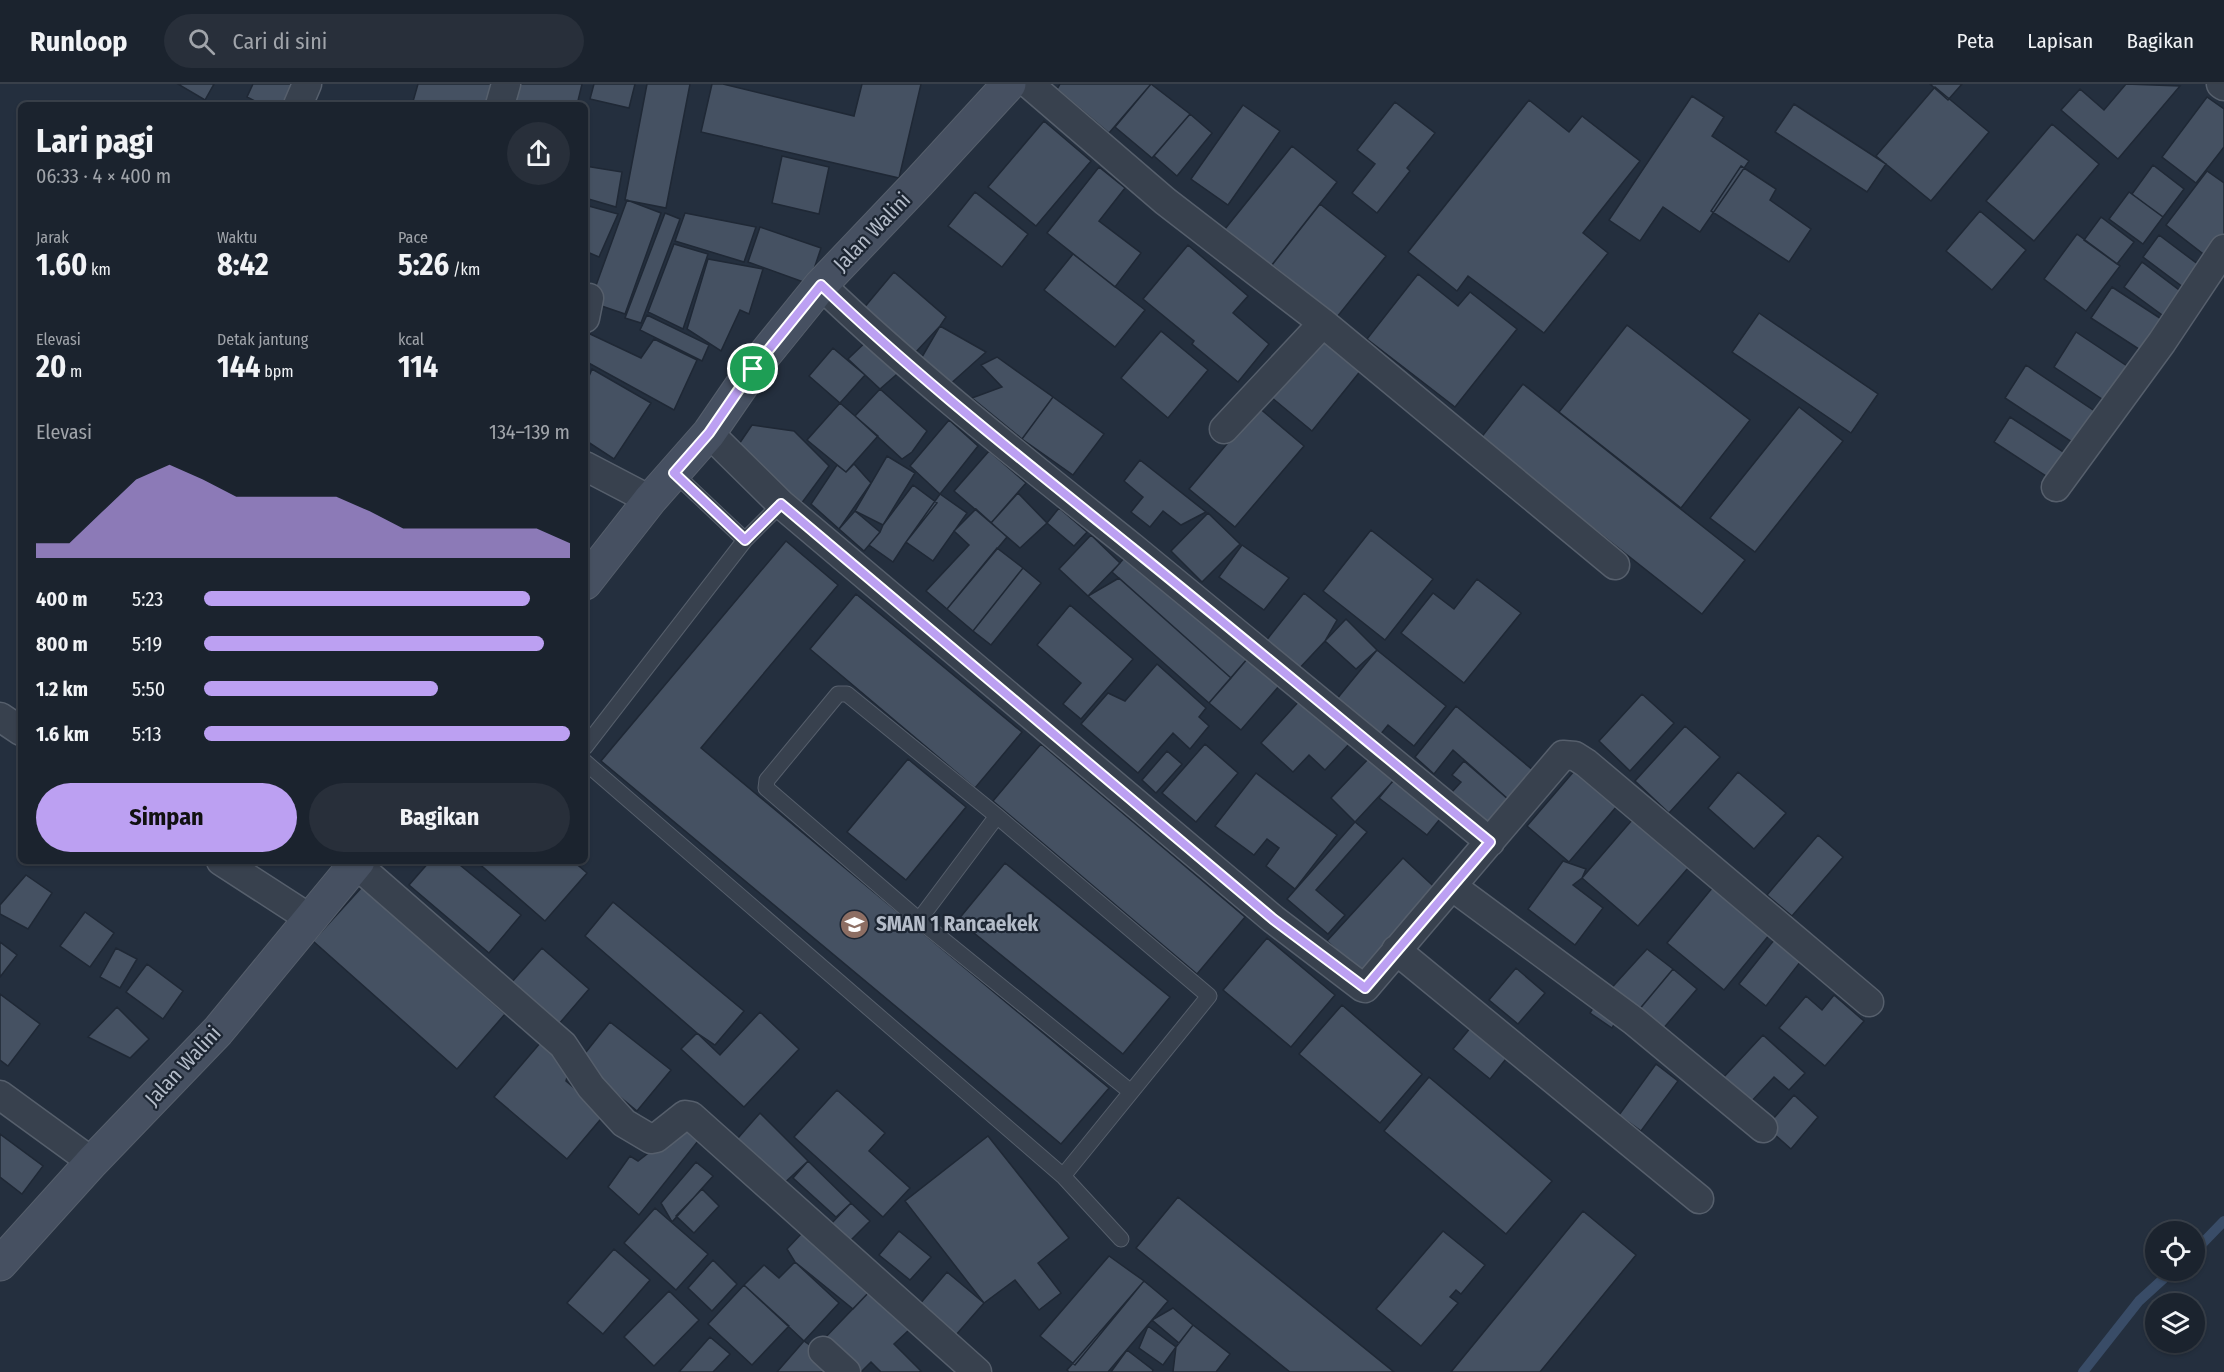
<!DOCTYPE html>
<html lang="id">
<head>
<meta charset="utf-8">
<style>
  body { margin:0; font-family:"Fira Sans Condensed",sans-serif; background:#282f3a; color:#f1f3f6; height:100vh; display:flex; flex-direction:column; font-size:22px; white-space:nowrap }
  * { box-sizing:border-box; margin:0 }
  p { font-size:20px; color:#a0a4aa }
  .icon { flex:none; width:33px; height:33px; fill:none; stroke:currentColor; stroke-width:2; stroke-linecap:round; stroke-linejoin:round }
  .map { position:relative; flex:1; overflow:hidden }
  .side { position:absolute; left:18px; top:18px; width:570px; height:762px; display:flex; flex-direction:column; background:#1b232e; border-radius:9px; box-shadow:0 2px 4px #0004,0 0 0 2px #39404a }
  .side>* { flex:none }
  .fabs { position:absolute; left:2145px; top:1137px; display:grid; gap:12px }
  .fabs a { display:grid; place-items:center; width:60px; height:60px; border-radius:50%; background:#1b232e; box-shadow:0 2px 4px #0004,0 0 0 2px #39404a; font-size:30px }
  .pin { position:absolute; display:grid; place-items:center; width:51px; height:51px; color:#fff; margin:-26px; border:3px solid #fff; border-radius:50%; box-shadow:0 2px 6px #0007 }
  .round { display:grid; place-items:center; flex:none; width:63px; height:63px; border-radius:32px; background:#282f3a }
  .summary { display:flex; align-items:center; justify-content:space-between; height:102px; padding:0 18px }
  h1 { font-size:33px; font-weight:700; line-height:45px }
  .metrics { display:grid; grid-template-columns:repeat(3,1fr); gap:9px; height:102px; padding:6px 18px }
  .metrics div { display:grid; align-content:center }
  .metrics b { font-size:30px; font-weight:700 }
  .metrics small { font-size:16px; font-weight:400 }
  .metrics p { font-size:16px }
  .chart { height:168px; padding:12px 18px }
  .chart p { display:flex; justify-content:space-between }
  .chart svg { width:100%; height:108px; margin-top:6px; fill:#bca0f2; opacity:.7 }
  .action { display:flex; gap:12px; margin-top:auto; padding:12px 18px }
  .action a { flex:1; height:69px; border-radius:36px; background:#bca0f2; color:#111; font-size:24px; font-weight:700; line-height:69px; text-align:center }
  .action a+a { background:#282f3a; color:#f1f3f6 }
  ul { padding:0 18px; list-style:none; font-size:20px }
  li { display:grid; grid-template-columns:96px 72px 1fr; align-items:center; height:45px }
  li i { height:15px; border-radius:8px; background:#bca0f2 }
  header { display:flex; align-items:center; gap:36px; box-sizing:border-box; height:84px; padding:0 30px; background:#1b232e; border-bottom:2px solid #39404a }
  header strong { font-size:28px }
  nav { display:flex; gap:33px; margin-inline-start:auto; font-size:21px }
  .search { width:420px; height:54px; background:#282f3a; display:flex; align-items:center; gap:15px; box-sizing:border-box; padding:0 21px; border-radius:33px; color:#a0a4aa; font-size:22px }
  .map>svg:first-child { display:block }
</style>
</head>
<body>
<header>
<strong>Runloop</strong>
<div class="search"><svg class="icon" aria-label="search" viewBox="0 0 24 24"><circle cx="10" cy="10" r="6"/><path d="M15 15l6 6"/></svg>Cari di sini</div>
<nav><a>Peta</a><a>Lapisan</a><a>Bagikan</a></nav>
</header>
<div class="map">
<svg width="2224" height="1288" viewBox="0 0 2224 1288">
  <rect width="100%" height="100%" fill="#242f3e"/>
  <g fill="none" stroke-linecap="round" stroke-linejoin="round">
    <path stroke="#394c67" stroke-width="10" d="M2194,1168L2224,1137
      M2083,1288L2139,1217L2173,1186"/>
  </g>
  <path fill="#455162" stroke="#1f2835" stroke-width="1.5" d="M178,0H214L205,16Z
    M253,0H301L292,21H263L247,13Z
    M418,0H500L493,21H412Z
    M511,0H582L577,21H531L508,15Z
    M594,0H635L629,24L590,15Z
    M647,0H690L666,124L625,116Z
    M712,0H723L854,32L862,0H921L899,94L701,48Z
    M1060,0H1151L1109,49L1057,5Z
    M1151,0L1190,30L1152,74L1115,43Z
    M1930,0H1962L1948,16Z
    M2126,0L2180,2L2118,75L2061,26L2080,5L2104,26Z
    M1935,3L1989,48L1931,117L1876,72Z
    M1692,12L1724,33L1712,52L1749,77L1700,148L1663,123L1640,157L1609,136Z
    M2207,13L2224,25V63L2196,99L2162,73Z
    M1529,16L1569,48L1582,32L1640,77L1583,149L1608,169L1544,249L1468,192L1457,207L1408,168Z
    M1395,18L1435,49L1407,84L1410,87L1377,129L1352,109L1375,80L1357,66Z
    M1794,20L1886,80L1867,108L1775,48Z
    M1243,21L1280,47L1228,121L1191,95Z
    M1190,30L1212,49L1177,92L1154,72Z
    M1044,37L1091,77L1036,142L988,103Z
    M2052,40L2099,80L2034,157L1986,117Z
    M1292,62L1337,98L1271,182L1225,145Z
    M782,72L829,83L819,130L772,119Z
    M2153,81L2184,105L2163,133L2132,110Z
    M585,82L622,88L616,123L585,114Z
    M1741,82L1776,105L1770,116L1811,145L1789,178L1711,127Z
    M1099,83L1125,104L1099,137L1141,169L1115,203L1047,149Z
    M2207,87L2224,99V159L2211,176L2166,141Z
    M975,108L1028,150L1002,183L948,142Z
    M2129,108L2163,133L2143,160L2109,135Z
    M627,116L661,129L625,230L590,218Z
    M1320,120L1386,172L1337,233L1272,181Z
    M585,121L618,130L599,173L585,167Z
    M1980,127L2026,166L1992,206L1946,167Z
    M665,129L680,135L641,239L625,234Z
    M685,129L756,143L744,178L675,157Z
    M2101,133L2134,158L2117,180L2084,156Z
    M760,143L821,164L809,200L748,178Z
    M2077,150L2120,182L2086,227L2044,195Z
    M2159,151L2203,184L2187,206L2143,173Z
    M674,160L708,170L683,245L648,228Z
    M1188,161L1248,212L1233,229L1269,260L1238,298L1192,260L1194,257L1143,215Z
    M1073,170L1145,226L1115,263L1044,206Z
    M708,175L763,185L749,230L740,226L721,267L687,245Z
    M2142,178L2187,212L2169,236L2124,203Z
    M894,188L946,233L940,242L914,270L863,225Z
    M1418,190L1458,222L1470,208L1517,245L1455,323L1367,255Z
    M2112,203L2169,240L2148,271L2091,234Z
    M1759,229L1878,310L1851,349L1732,268Z
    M647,231L709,261L702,277L640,246Z
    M1627,241L1750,336L1681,424L1559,328Z
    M940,242L986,268L948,302L922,273Z
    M1161,247L1208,286L1168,334L1121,294Z
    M1316,248L1362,285L1312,347L1265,308Z
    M2076,248L2130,284L2108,319L2054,283Z
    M588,249L641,274L654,255L697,276L674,326L585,277V259Z
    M872,252L904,284L880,305L848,275Z
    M833,264L865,291L840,319L809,292Z
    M997,273L1053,313L1022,355L972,314L1002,303L981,281Z
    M2026,281L2096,328L2075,360L2005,314Z
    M592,285L651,319L614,375L585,356L587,337L585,336V302Z
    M1523,300L1745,476L1702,530L1480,355Z
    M880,305L927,347L912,368L902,375L855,332Z
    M1053,313L1104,350L1073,391L1022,355Z
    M840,319L878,352L846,388L807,356Z
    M1258,323L1304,362L1235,443L1189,405Z
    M1799,323L1843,357L1755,468L1710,434Z
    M2010,333L2068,371L2052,396L1994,358Z
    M949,336L978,362L940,410L910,382Z
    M752,341L794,347L829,382L801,420L737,363Z
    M989,367L1026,399L991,439L954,407Z
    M887,372L915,389L883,441L855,427Z
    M1140,376L1206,428L1181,441L1163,427L1150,443L1131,428L1143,413L1124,397Z
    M854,380L871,399L839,445L811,420L837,381L846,388Z
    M913,401L937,419L906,458L893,478L869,461L880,448L883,441Z
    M1018,409L1047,439L1020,464L991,439Z
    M940,410L967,429L933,477L906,458Z
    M1059,424L1087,448L1074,462L1047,439Z
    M976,425L1007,453L947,525L926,507L969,461L954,447Z
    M855,427L880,448L864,467L839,445Z
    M1208,429L1240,460L1202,498L1171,467Z
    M1371,446L1433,495L1385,556L1323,507Z
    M1091,451L1120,479L1088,512L1059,485Z
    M786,457L838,501L701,664L1109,1004L1061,1060L601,677Z
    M1242,461L1289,494L1264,526L1219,493Z
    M997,464L1023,484L973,547L947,525Z
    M1132,465L1254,567L1231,594L1112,488Z
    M1023,484L1041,499L991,561L973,547Z
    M1119,494L1231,594L1209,619L1088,512Z
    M1477,495L1521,529L1464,599L1401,549L1433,509L1454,525Z
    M1304,509L1337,536L1325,557L1295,589L1261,563Z
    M856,510L1022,648L975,704L810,565Z
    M1070,521L1133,575L1081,635L1063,620L1081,599L1037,561Z
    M1346,535L1377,566L1356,585L1325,557Z
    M1377,566L1446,622L1414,662L1388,641L1380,651L1336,616Z
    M1254,567L1286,594L1241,646L1209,619Z
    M1157,580L1206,624L1199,633L1209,642L1190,665L1173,649L1138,689L1081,640L1108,609L1125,617Z
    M1642,610L1674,639L1630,687L1599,657Z
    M1301,615L1350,659L1325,686L1309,671L1293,688L1261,659Z
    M1456,622L1540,692L1517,723L1453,666L1434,690L1415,673Z
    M1685,642L1720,673L1669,729L1635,697Z
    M1041,660L1245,833L1197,890L993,717Z
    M1205,660L1238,689L1196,738L1162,709Z
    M1167,667L1182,680L1156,709L1142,696Z
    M1372,671L1396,694L1355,738L1331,714Z
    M908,675L966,723L906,796L847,748Z
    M1464,677L1517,723L1496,746L1452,708L1461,698L1452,691Z
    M1575,686L1617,722L1569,778L1527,742Z
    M1401,687L1448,725L1427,751L1379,714Z
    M1738,688L1786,729L1754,765L1708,724Z
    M1256,689L1337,751L1295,805L1266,782L1279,764L1267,755L1254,771L1215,742Z
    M1632,736L1688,784L1638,842L1582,794Z
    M1355,738L1367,748L1316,806L1345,831L1328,850L1287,815Z
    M1818,751L1843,773L1792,832L1767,811Z
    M1403,774L1444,812L1368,894L1327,857Z
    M430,777H455L521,831L489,869L409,801Z
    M476,777H573L587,789L545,837Z
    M1563,777L1586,785L1582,794L1573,801L1603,824L1575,861L1528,825Z
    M1005,779L1170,913L1123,970L958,836Z
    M26,791L52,809L28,845L0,830V821Z
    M362,803L505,930L457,985L313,857Z
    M1713,803L1770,850L1724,906L1667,859Z
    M613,818L744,927L715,961L697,949L585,852Z
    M85,828L114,849L90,883L60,862Z
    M1267,854L1335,911L1291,963L1223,906Z
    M1774,856L1801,877L1766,922L1739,900Z
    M0,858L17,871L0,893Z
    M116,864L137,875L120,904L100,893Z
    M542,864L589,905L558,941L511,899Z
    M1647,865L1673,885L1638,927L1606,910Z
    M147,880L183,907L163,935L126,908Z
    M1516,884L1545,909L1518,940L1489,916Z
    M1673,885L1697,905L1662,946L1638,927Z
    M0,910L40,940L8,982L0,976Z
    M1834,911L1864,937L1825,982L1779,944L1806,912L1822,926Z
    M1596,919L1618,934L1612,944L1590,929Z
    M1342,921L1422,990L1380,1039L1299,970Z
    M117,923L149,955L130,974L88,953Z
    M760,928L799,965L744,1023L681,965L697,949L720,971Z
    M1476,937L1513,966L1490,995L1453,965Z
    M610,938L671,986L637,1027L578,978Z
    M1763,951L1805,989L1789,1006L1774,993L1749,1020L1722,995Z
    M541,958L570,982L566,997L605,1030L567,1075L494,1013Z
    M1656,980L1678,997L1641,1047L1619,1031Z
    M1429,993L1552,1097L1506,1150L1384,1047Z
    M837,1006L885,1049L869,1067L910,1104L883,1133L794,1053Z
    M1794,1011L1818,1033L1791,1065L1766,1043Z
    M760,1029L808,1077L779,1104L731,1062Z
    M683,1042L702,1052L639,1131L608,1103L630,1072L638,1077Z
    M0,1050L43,1082L22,1110L0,1093Z
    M988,1052L1069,1154L1038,1179L1061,1209L1039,1226L1015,1196L984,1219L905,1117Z
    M808,1077L851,1119L836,1133L793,1094Z
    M696,1078L713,1092L672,1138L661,1119Z
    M702,1105L719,1122L694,1149L676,1132Z
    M1178,1113L1394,1288H1290L1136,1164Z
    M851,1119L870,1137L849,1158L830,1141Z
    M655,1124L708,1170L676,1206L624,1159Z
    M1583,1127L1636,1171L1540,1288H1451Z
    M899,1147L931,1173L910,1196L879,1171Z
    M1443,1147L1485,1181L1461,1210L1456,1206L1450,1213L1458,1219L1421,1262L1376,1225Z
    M803,1148L870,1207L853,1225L795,1178L787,1165Z
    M614,1165L650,1196L603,1250L567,1219Z
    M1109,1172L1144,1197L1075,1281L1040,1252Z
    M713,1176L737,1200L712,1227L688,1204Z
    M795,1178L839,1219L804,1257L744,1201L764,1181L779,1194Z
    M947,1188L984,1219L955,1252L919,1221Z
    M1144,1197L1168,1217L1108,1288H1069L1067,1286Z
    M744,1201L789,1242L752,1281L708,1240Z
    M669,1207L699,1236L654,1282L624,1253Z
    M870,1207L910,1245L894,1260L921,1287L919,1288H881L871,1278L861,1288H848L820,1259Z
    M1173,1224L1193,1241L1179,1259L1152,1236Z
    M1193,1241L1230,1270L1216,1288H1173L1176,1263Z
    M1148,1242L1176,1263L1163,1281L1139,1264Z
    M710,1253L730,1270L713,1288H679Z
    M804,1257L839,1282L835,1288H777Z
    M1127,1266L1153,1286L1152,1288H1111Z"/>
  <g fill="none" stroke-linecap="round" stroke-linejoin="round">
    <defs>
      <path id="lane" d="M745,456L781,420
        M585,663L745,456L674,389
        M585,678L1063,1092L1209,912L997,732L847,610H838L767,696L766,704L919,836L1131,1008
        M919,836L997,732
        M1063,1092L1121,1155"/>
      <path id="street" d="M1029,0L1165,117L1323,239L1615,481
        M2221,0L2224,2
        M298,21L307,0
        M500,21L506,0
        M821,201C919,295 1027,379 1133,464C1252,561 1370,660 1490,758
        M585,234L589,214
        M1224,345L1323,239
        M709,349L781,420L1273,835L1362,903L1365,904L1563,671L1575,672L1586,679L1869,918
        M585,382L650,416
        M2056,403L2162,258L2224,165
        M0,633L21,647
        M221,777L309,834
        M356,780L563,961L591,1003L624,1039L651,1055L656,1054L685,1031L691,1032L977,1288
        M1453,803L1634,937L1763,1044
        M1396,866L1699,1115
        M0,1011L92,1078
        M823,1267L846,1288"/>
      <path id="secondary" d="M585,499L650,416L709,349L753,285L821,201L919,98L1009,0
        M0,1180L92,1078L218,947L358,777"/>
    </defs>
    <use href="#lane" stroke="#565f6c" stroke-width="17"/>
    <use href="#street" stroke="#565f6c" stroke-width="31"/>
    <use href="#secondary" stroke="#565f6c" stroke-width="35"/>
    <use href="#lane" stroke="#38414e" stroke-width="15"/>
    <use href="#street" stroke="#38414e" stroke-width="28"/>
    <use href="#secondary" stroke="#465061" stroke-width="33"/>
  </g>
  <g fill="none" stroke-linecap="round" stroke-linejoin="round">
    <defs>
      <path id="route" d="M821,201C919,295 1027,379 1132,464C1252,561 1370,660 1490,758L1365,904L1273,835L781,420L745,456L674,389L709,349L753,285Z"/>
    </defs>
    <use href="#route" stroke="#fff" stroke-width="12"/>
    <use href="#route" stroke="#bca0f2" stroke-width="8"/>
  </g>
  <defs>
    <symbol id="school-disc" viewBox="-11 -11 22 22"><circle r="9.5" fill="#8d6e63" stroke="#1d2633"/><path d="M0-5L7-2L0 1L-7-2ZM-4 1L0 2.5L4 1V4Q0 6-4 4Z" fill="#fff"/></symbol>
  </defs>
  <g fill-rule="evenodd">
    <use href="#school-disc" x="838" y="824" width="33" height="33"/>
  </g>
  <g text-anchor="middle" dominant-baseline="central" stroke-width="4.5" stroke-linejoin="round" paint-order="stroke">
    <g font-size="21" fill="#b4bcc9" stroke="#1d2633">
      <text transform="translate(872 148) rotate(-46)">Jalan Walini</text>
      <text transform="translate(183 982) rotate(-47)">Jalan Walini</text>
    </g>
    <g font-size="21" font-weight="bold" fill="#b4bcc9" stroke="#1d2633" text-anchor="start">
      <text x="876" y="840">SMAN 1 Rancaekek</text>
    </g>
  </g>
</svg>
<div class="fabs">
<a><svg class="icon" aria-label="locate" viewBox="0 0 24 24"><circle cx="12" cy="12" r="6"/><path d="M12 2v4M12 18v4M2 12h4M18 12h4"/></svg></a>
<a><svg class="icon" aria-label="layers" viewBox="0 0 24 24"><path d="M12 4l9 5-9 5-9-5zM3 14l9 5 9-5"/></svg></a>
</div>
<div class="pin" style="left:753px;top:285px;background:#1e9e55"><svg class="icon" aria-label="arrive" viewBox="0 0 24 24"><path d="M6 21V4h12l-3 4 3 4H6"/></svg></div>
<section class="side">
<div class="summary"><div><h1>Lari pagi</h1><p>06:33 · 4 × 400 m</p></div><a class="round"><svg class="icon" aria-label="share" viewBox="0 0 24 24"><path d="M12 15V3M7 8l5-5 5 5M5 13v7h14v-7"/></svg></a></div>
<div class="metrics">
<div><p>Jarak</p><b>1.60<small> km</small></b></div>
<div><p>Waktu</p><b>8:42</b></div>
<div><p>Pace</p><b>5:26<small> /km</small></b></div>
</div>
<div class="metrics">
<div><p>Elevasi</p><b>20<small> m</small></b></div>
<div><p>Detak jantung</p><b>144<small> bpm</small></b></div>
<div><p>kcal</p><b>114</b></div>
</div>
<div class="chart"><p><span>Elevasi</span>134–139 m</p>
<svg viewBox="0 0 160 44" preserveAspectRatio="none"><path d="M0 44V38L10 38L20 25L30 12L40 6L50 12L60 19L70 19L80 19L90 19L100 25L110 32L120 32L130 32L140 32L150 32L160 38V44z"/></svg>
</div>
<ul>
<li><b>400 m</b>5:23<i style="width:89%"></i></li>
<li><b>800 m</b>5:19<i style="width:93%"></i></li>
<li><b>1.2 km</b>5:50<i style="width:64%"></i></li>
<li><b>1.6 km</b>5:13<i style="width:100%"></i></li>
</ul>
<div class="action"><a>Simpan</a><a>Bagikan</a></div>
</section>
</div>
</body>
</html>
